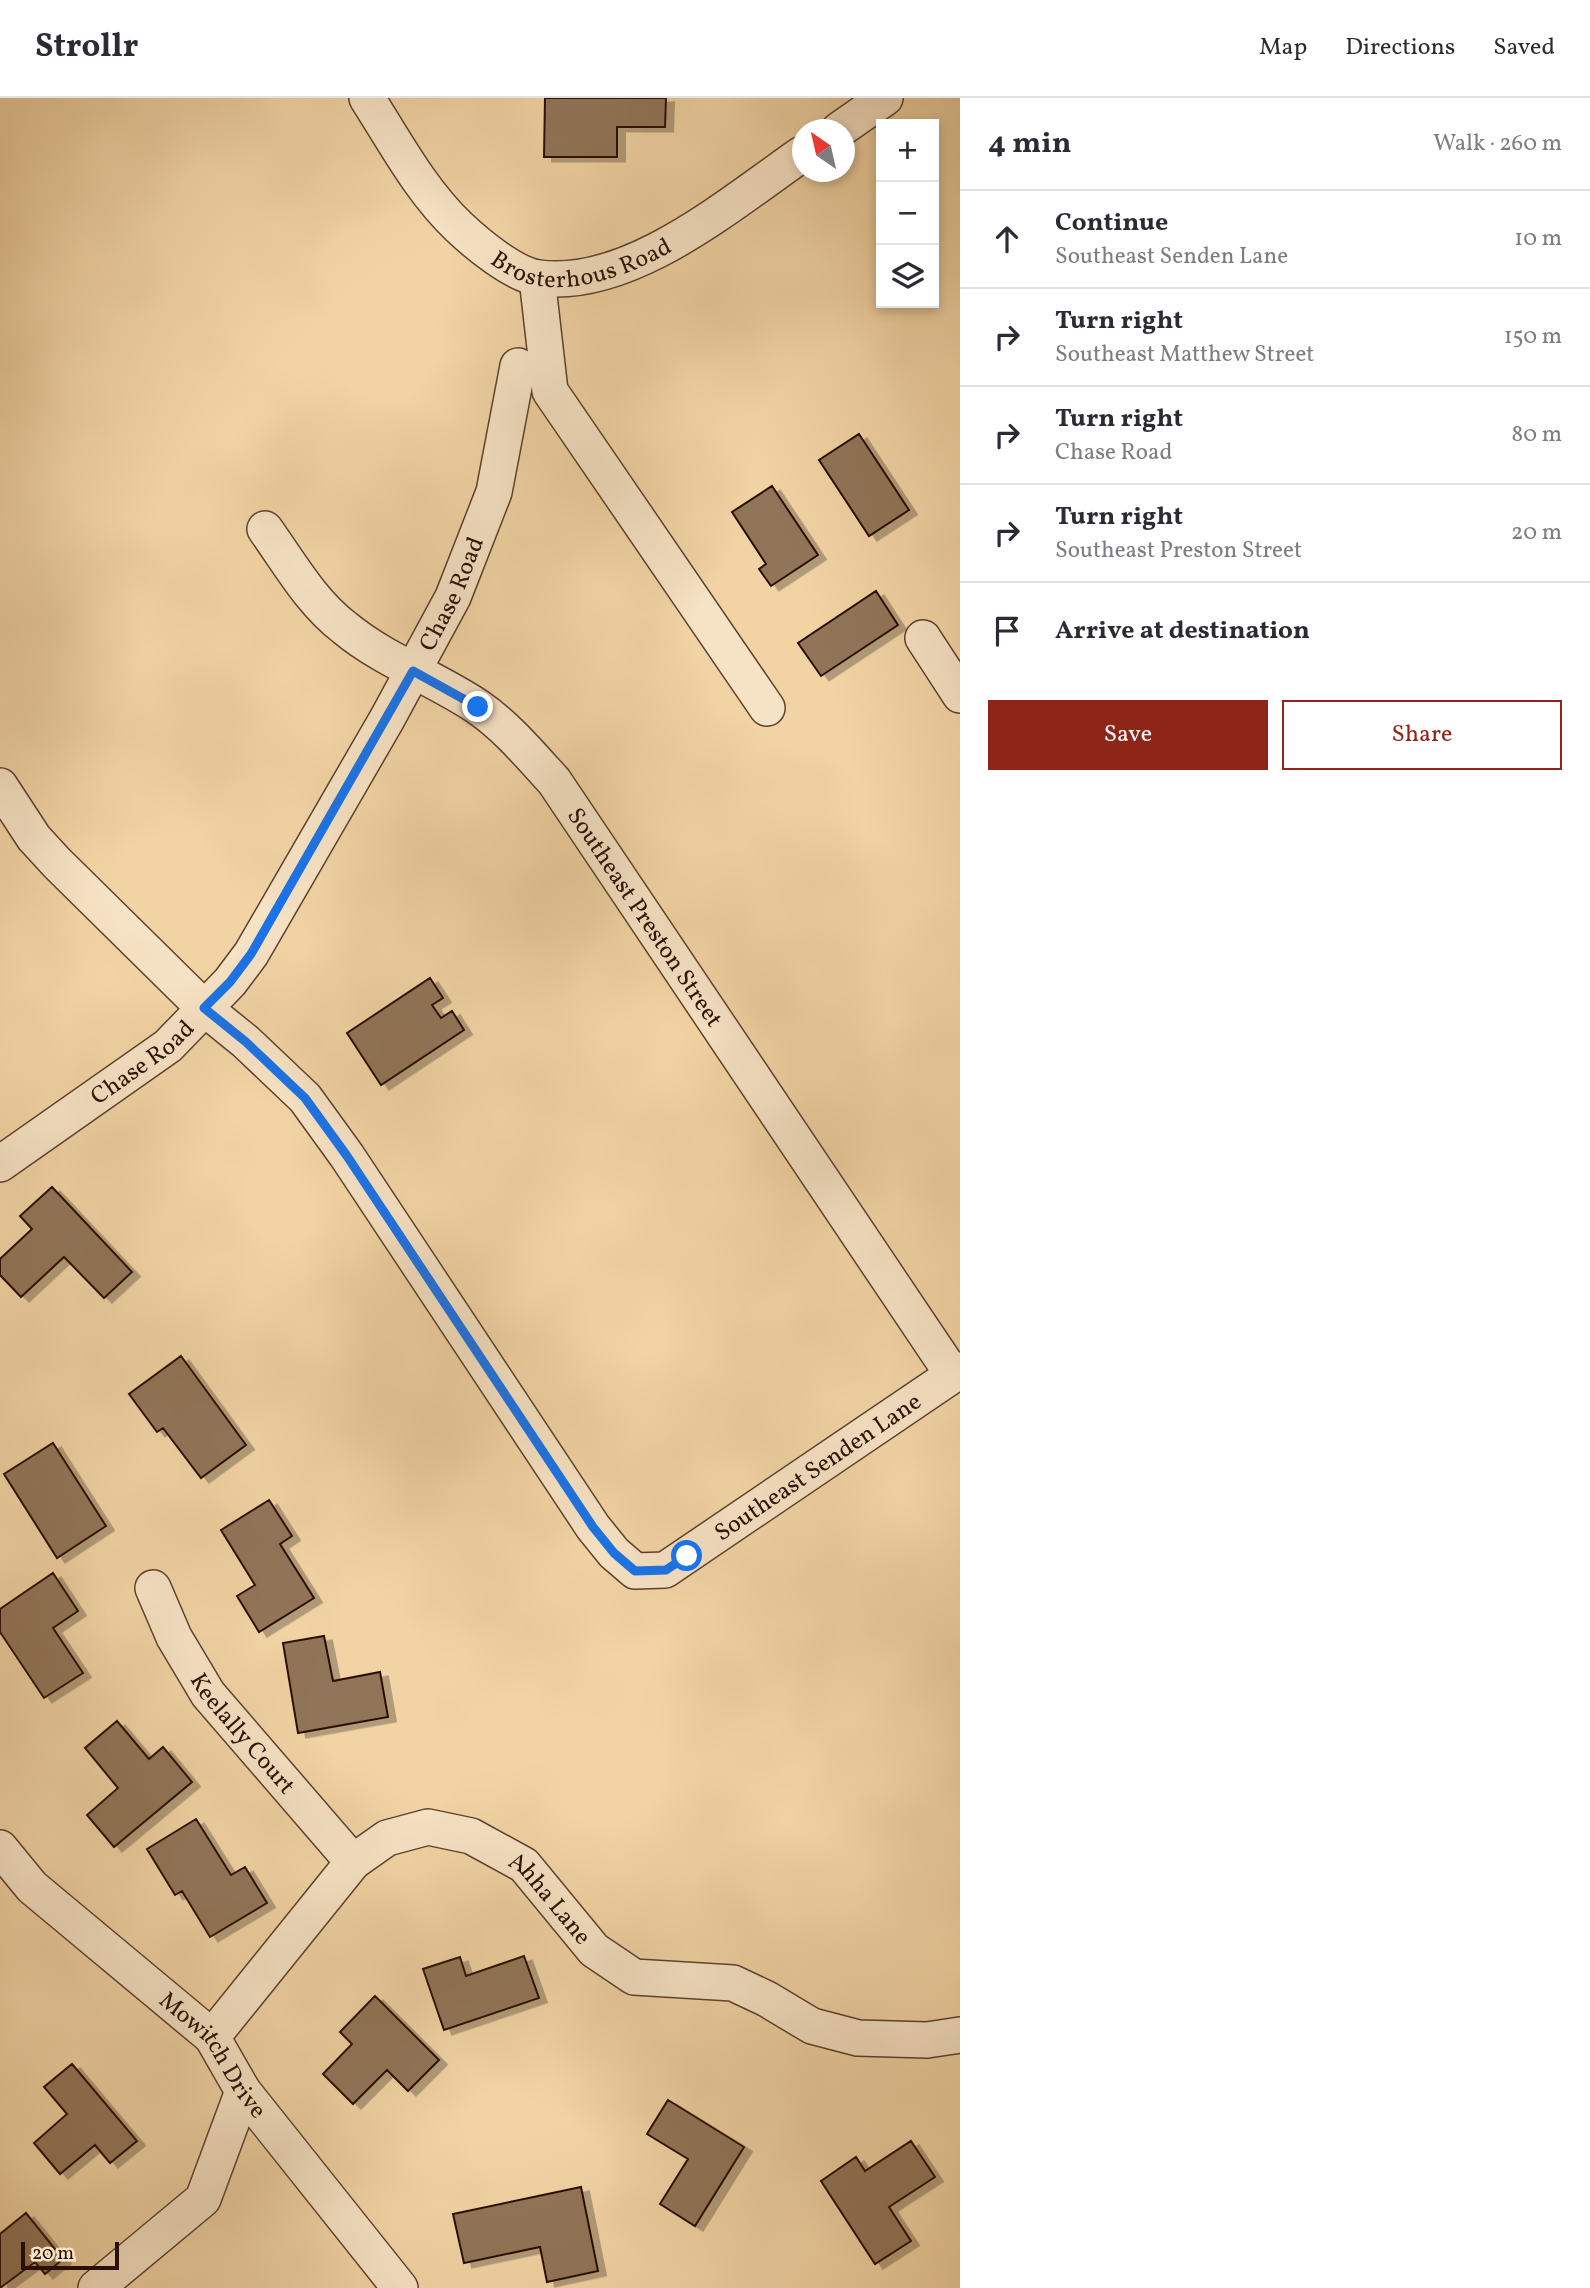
<!DOCTYPE html>
<html lang="en">
<head>
<meta charset="utf-8">
<style>
	:root { --surface:#fff; --page:#f2f2f3; --text:#2b2b33; --muted:#7c7c81; --line:#e1e1e2; --accent:#8f2418 }
	body { margin:0; font-family:Vollkorn,serif; background:var(--page); color:var(--text) }
	.controls { position:absolute; right:21px; top:21px; display:grid; overflow:hidden; border-radius:0px; box-shadow:0 4px 10px #0003 }
	.controls button { width:63px; height:63px; display:grid; place-items:center; padding:0; border:0; border-bottom:2px solid var(--line); background:var(--surface); color:var(--text); font:35px sans-serif }
	.compass { position:absolute; left:792px; top:21px; width:63px; height:63px; border-radius:50%; background:var(--surface); box-shadow:0 4px 10px #0003; rotate:326deg }
	.scale { position:absolute; left:21px; bottom:18px; width:98px; box-sizing:border-box; padding-left:7px; border:4px solid #2a1006; border-top:0; font-size:19px; line-height:24px; white-space:nowrap; color:#2a1006; -webkit-text-stroke:5px #f6e2c4; paint-order:stroke }
	.stop { position:absolute; width:21px; height:21px; margin:-16px; border:5px solid #1a73e8; border-radius:50%; background:#fff }
	.stop.end { background:#1a73e8; border-color:#fff; box-shadow:0 2px 7px #0008 }
	.list { margin:0; padding:0; list-style:none }
	h2 { display:flex; justify-content:space-between; align-items:center; height:91px; margin:0; padding:0 28px; font-size:30px }
	h2 small { font-size:23px; font-weight:400; color:var(--muted) }
	.list li { display:grid; grid-template-columns:46px 1fr auto; gap:21px; align-items:center; box-sizing:border-box; height:98px; padding:0 28px; border-top:2px solid var(--line) }
	.list b { display:block; font-size:26px; white-space:nowrap }
	.list p { margin:0; font-size:23px; white-space:nowrap; color:var(--muted) }
	.list em { font-size:23px; font-style:normal; color:var(--muted) }
	.actions { display:flex; gap:14px; padding:21px 28px }
	.actions a { flex:1; padding:16px 0; border:2px solid var(--accent); border-radius:0px; text-align:center; font-size:24px; color:var(--accent) }
	.actions .main { background:var(--accent); color:#fff }
	.icon { flex:none; width:38px; height:38px; fill:none; stroke:currentColor; stroke-width:2; stroke-linecap:round; stroke-linejoin:round }
	.map { position:relative; flex:none; width:960px; height:2190px; overflow:hidden }
	header { display:flex; align-items:center; gap:42px; box-sizing:border-box; height:98px; padding:0 35px; background:var(--surface); border-bottom:2px solid var(--line) }
	header strong { font-size:33px }
	nav { display:flex; gap:38px; margin-inline-start:auto; font-size:24px }
	main { display:flex }
	aside { flex:1; background:var(--surface) }
	.map>svg:first-child { display:block }
</style>
</head>
<body>
<header>
<strong>Strollr</strong>
<nav><a>Map</a><a>Directions</a><a>Saved</a></nav>
</header>
<main>
<div class="map">
<svg width="960" height="2190" viewBox="0 0 960 2190">
	<defs>
		<filter id="shadow"><feDropShadow dx="8" dy="4.5" stdDeviation="0" flood-color="#0004"/></filter>
	</defs>
	<rect width="100%" height="100%" fill="#f1d3a4"/>
	<filter id="stains"><feTurbulence type="fractalNoise" baseFrequency=".00286" numOctaves="4"/><feColorMatrix values="0 0 0 0 .2 0 0 0 0 .09 0 0 0 0 .02 0 0 0 .5 -.17"/></filter>
	<radialGradient id="worn" r=".72"><stop offset=".6" stop-color="#630" stop-opacity="0"/><stop offset="1" stop-color="#630" stop-opacity=".3"/></radialGradient>
	<path fill="#917558" stroke="#2a1006" stroke-width="2" filter="url(#shadow)" d="M 545,0 L 666,0 L 665,29 L 617,29 L 617,59 L 544,59 Z
		M 859,336 L 909,412 L 869,438 L 819,362 Z
		M 772,388 L 818,457 L 771,488 L 759,471 L 766,466 L 732,414 Z
		M 876,493 L 898,527 L 821,578 L 798,545 Z
		M 430,880 L 443,900 L 432,907 L 441,920 L 452,913 L 464,932 L 381,987 L 347,935 Z
		M 52,1089 L 132,1174 L 104,1200 L 64,1159 L 21,1199 L 0,1177 L 0,1161 L 32,1131 L 20,1118 Z
		M 181,1258 L 246,1347 L 201,1380 L 163,1330 L 157,1334 L 129,1296 Z
		M 53,1345 L 106,1428 L 57,1460 L 4,1376 Z
		M 269,1402 L 292,1438 L 280,1446 L 314,1500 L 259,1534 L 237,1498 L 255,1487 L 221,1432 Z
		M 53,1475 L 78,1513 L 53,1530 L 83,1575 L 44,1600 L 0,1534 L 0,1511 Z
		M 324,1538 L 333,1583 L 380,1574 L 388,1619 L 298,1635 L 283,1545 Z
		M 117,1623 L 149,1661 L 163,1649 L 192,1684 L 114,1749 L 87,1717 L 118,1690 L 85,1650 Z
		M 196,1721 L 231,1777 L 245,1769 L 267,1805 L 210,1839 L 182,1793 L 175,1797 L 147,1751 Z
		M 524,1858 L 539,1900 L 444,1932 L 423,1871 L 460,1859 L 466,1878 Z
		M 375,1898 L 439,1962 L 408,1993 L 387,1972 L 353,2006 L 323,1976 L 352,1946 L 340,1934 Z
		M 72,1966 L 137,2043 L 110,2065 L 95,2047 L 60,2076 L 34,2045 L 67,2016 L 44,1989 Z
		M 668,2002 L 744,2049 L 695,2128 L 660,2106 L 688,2061 L 647,2036 Z
		M 911,2043 L 935,2079 L 889,2109 L 911,2143 L 875,2166 L 821,2083 L 856,2059 L 865,2073 Z
		M 581,2089 L 598,2173 L 547,2184 L 540,2149 L 464,2165 L 453,2116 Z
		M 26,2115 L 63,2161 L 45,2176 L 35,2164 L 0,2190 L 0,2136 Z"/>
	<g fill="none" stroke-linecap="round" stroke-linejoin="round">
		<g stroke="#5c412e" stroke-width="38">
			<g id="minor">
				<path id="s1" d="M 367,0 C 395,44 421,93 459,129 C 477,146 514,177 539,180 C 630,192 731,105 802,56"/>
				<path d="M 839,32 L 885,0"/>
				<path d="M 537,180 L 550,293 L 767,610"/>
				<path id="s2" d="M 265,431 C 290,466 311,504 345,530 C 385,563 435,580 478,609 C 507,629 530,657 554,683 L 953,1277"/>
				<path d="M 923,540 L 960,597"/>
				<path id="s3" d="M 0,688 L 34,740 L 57,765 L 204,910 L 246,944 L 305,1000 L 347,1058 L 593,1429 L 614,1455 L 635,1473 L 665,1472 L 960,1272"/>
				<path id="s4" d="M 0,1066 L 168,948 L 230,884 L 251,856 L 387,621 L 453,499 L 494,394 L 518,268"/>
				<path id="s5" d="M 153,1490 L 174,1539 L 208,1596 L 353,1764"/>
				<path id="s6" d="M 0,1750 L 32,1789 L 212,1939 L 243,1993 L 400,2190"/>
				<path id="s7" d="M 212,1939 L 353,1764 L 387,1740 L 428,1729 L 471,1738 L 524,1767 L 594,1852 L 634,1879 L 733,1885 L 767,1901 L 812,1928 L 858,1940 L 927,1942 L 960,1937"/>
				<path d="M 96,2190 L 203,2101 L 243,1993"/>
			</g>
		</g>
		<use href="#minor" stroke="#f6e2c4" stroke-width="35"/>
	</g>
	<g fill="none" stroke-linecap="round" stroke-linejoin="round">
		<path stroke="#1a73e8" stroke-width="9" d="M 478,609 L 413,573 L 251,856 L 230,884 L 204,910 L 246,944 L 305,1000 L 347,1058 L 593,1429 L 614,1455 L 635,1473 L 666,1472 L 687,1458"/>
	</g>
	<g text-anchor="middle" stroke-width="7" stroke-linejoin="round" paint-order="stroke">
		<g font-size="24" fill="#2a1006" stroke="#f6e2c4">
			<text dy="8" stroke="none"><textPath href="#s1" startOffset="298">Brosterhous Road</textPath></text>
			<text dy="8" stroke="none"><textPath href="#s4" startOffset="742">Chase Road</textPath></text>
			<text dy="8" stroke="none"><textPath href="#s2" startOffset="553">Southeast Preston Street</textPath></text>
			<text dy="8" stroke="none"><textPath href="#s4" startOffset="175">Chase Road</textPath></text>
			<text dy="8" stroke="none"><textPath href="#s3" startOffset="1230">Southeast Senden Lane</textPath></text>
			<text dy="8" stroke="none"><textPath href="#s5" startOffset="172">Keelally Court</textPath></text>
			<text dy="8" stroke="none"><textPath href="#s7" startOffset="455">Ahha Lane</textPath></text>
			<text dy="8" stroke="none"><textPath href="#s6" startOffset="299">Mowitch Drive</textPath></text>
		</g>
	</g>
	<rect width="100%" height="100%" filter="url(#stains)"/>
	<rect width="100%" height="100%" fill="url(#worn)"/>
</svg>
<div class="controls">
<button>+</button>
<button>−</button>
<button><svg class="icon" aria-label="layers" viewBox="0 0 24 24"><path d="M12 4l9 5-9 5-9-5zM3 14l9 5 9-5"/></svg></button>
</div>
<svg class="compass" viewBox="-18 -18 36 36"><path d="M0-13l5 13h-10z" fill="#e53935"/><path d="M0 13l5-13h-10z" fill="#7c7c81"/></svg>
<div class="scale">20 m</div>
<div class="stop" style="left:687px;top:1458px"></div>
<div class="stop end" style="left:478px;top:609px"></div>
</div>
<aside>
<h2>4 min<small>Walk · 260 m</small></h2>
<ul class="list">
<li><svg class="icon" aria-label="ahead" viewBox="0 0 24 24"><path d="M12 20V5M6 11l6-6 6 6"/></svg><div><b>Continue</b><p>Southeast Senden Lane</p></div><em>10 m</em></li>
<li><svg class="icon" aria-label="right" viewBox="0 0 24 24"><path d="M7 20v-9h11M14 6l5 5-5 5"/></svg><div><b>Turn right</b><p>Southeast Matthew Street</p></div><em>150 m</em></li>
<li><svg class="icon" aria-label="right" viewBox="0 0 24 24"><path d="M7 20v-9h11M14 6l5 5-5 5"/></svg><div><b>Turn right</b><p>Chase Road</p></div><em>80 m</em></li>
<li><svg class="icon" aria-label="right" viewBox="0 0 24 24"><path d="M7 20v-9h11M14 6l5 5-5 5"/></svg><div><b>Turn right</b><p>Southeast Preston Street</p></div><em>20 m</em></li>
<li><svg class="icon" aria-label="arrive" viewBox="0 0 24 24"><path d="M6 21V4h12l-3 4 3 4H6"/></svg><div><b>Arrive at destination</b></div></li>
</ul>
<div class="actions"><a class="main">Save</a><a>Share</a></div>
</aside>
</main>
</body>
</html>
